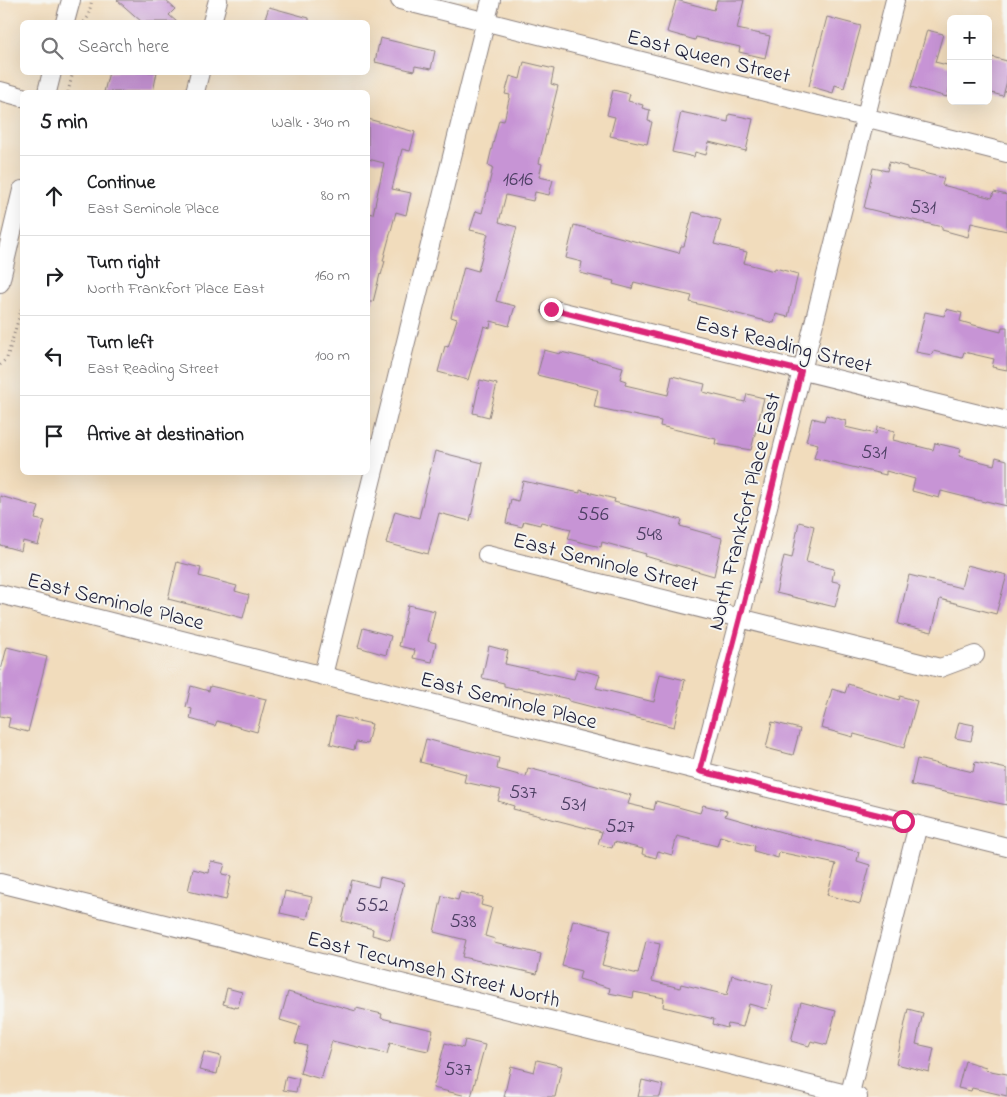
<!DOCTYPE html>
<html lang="en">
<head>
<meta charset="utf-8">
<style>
	:root { --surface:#fff; --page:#f2f2f2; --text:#202124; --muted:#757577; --line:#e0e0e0 }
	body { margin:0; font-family:"Indie Flower",sans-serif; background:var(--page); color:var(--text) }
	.controls { position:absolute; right:15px; top:15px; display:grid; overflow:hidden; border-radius:8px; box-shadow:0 5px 20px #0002 }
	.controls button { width:45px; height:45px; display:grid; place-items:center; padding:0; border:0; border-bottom:1px solid var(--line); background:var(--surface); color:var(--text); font:25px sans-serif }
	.stop { position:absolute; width:15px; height:15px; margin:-11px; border:4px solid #db2777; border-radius:50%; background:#fff }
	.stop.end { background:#db2777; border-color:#fff; box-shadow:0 1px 5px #0008 }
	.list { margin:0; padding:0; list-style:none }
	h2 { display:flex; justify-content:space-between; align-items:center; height:65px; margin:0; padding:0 20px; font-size:21px }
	h2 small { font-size:16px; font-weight:400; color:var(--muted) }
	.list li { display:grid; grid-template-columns:32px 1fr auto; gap:15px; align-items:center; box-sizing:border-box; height:80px; padding:0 20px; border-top:1px solid var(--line) }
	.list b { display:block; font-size:19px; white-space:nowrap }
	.list p { margin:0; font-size:16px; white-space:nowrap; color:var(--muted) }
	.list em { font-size:16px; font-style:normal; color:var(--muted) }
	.icon { flex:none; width:28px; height:28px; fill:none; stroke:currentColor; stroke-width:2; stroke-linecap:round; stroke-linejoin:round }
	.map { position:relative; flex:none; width:1007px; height:1097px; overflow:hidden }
	.search { position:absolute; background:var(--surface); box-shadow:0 5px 20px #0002; left:20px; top:20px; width:350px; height:55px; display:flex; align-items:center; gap:12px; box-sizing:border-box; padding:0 18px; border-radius:8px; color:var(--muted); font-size:19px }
	.panel { position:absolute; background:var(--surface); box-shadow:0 5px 20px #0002; left:20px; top:90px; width:350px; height:385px; border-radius:8px }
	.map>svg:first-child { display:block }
</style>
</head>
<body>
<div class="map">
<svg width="1007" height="1097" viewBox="0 0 1007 1097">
	<rect width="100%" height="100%" fill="#f6f6f2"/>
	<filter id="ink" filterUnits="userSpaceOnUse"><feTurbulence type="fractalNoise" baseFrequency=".02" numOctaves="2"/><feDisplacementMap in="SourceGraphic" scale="10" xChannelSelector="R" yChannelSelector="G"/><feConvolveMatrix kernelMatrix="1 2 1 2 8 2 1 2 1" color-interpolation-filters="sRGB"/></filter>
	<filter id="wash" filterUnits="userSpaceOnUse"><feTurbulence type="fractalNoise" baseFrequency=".0096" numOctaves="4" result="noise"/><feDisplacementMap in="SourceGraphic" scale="20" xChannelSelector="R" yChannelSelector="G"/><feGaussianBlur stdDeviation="1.12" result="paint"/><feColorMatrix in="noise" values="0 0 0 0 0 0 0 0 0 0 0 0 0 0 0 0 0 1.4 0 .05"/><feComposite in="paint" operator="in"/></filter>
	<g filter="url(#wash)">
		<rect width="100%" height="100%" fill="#f1dcbc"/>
		<g id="blocks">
			<path fill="#c794d5" d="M 117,0 L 165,0 L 175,9 L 169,15 L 177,22 L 142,22 Z
				M 676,0 L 714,10 L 717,0 L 744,0 L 737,29 L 770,36 L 765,58 L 739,52 L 740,47 L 696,37 L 695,40 L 667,32 Z
				M 269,7 L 309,18 L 309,22 L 264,22 Z
				M 827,17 L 861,26 L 844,88 L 835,85 L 833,93 L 809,86 Z
				M 927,30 L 943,34 L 935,62 L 951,66 L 951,82 L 947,97 L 911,87 Z
				M 380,38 L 435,51 L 431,69 L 415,66 L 414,71 L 375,62 Z
				M 988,56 L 1007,61 L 1007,81 L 1003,96 L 988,92 Z
				M 524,62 L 554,69 L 551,84 L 558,86 L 539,163 L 542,164 L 539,177 L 553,180 L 549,195 L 535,192 L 533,201 L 506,195 L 499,222 L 517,227 L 496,301 L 515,306 L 509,326 L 491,321 L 490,328 L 484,326 L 468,380 L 438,372 L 445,346 L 448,347 L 457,319 L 451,317 L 464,267 L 478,271 L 488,234 L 470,230 L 476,211 L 482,213 L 493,167 L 488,165 L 491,152 L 499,120 L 504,121 L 510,95 L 505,94 L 510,76 L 520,79 Z
				M 109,72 L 157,72 L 153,92 L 104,92 Z
				M 613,90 L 630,94 L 628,101 L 643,105 L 642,108 L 650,110 L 648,121 L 652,122 L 647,144 L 610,136 L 615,117 L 607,115 Z
				M 681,112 L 728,122 L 729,114 L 753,119 L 746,151 L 709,142 L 706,155 L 695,152 L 694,157 L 672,152 Z
				M 368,119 L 415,132 L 410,151 L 402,149 L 392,189 L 411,193 L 406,215 L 396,212 L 383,261 L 385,261 L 381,275 L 380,274 L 373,302 L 368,302 L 368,213 L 373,214 L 384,163 L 368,159 Z
				M 889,162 L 907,167 L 907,169 L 944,178 L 942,185 L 992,198 L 994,192 L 1007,195 L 1007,231 L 971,223 L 968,237 L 942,230 L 942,227 L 864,208 L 873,168 L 887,171 Z
				M 693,212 L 721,220 L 714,244 L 747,252 L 744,263 L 774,271 L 775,268 L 798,274 L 788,317 L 776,314 L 774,323 L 690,302 L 692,296 L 650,286 L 634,282 L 632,289 L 613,284 L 614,281 L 580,273 L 582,262 L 566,258 L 574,225 L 679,253 L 681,246 L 684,246 Z
				M 946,309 L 962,313 L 960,321 L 970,324 L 1001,332 L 1002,327 L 1007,327 L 1007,370 L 992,367 L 994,359 L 964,352 L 962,358 L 933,351 L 932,355 L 916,352 L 925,312 L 944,316 Z
				M 544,350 L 560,354 L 561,352 L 623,367 L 620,379 L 626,381 L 625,385 L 668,395 L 672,376 L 705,384 L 703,392 L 745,402 L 747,394 L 764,398 L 751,450 L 715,444 L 716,439 L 660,426 L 661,421 L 594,407 L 598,390 L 537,375 Z
				M 480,380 L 497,384 L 489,417 L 473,413 Z
				M 826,415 L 846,421 L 845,427 L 876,434 L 877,427 L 895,431 L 893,440 L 933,450 L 935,443 L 961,449 L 959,456 L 994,465 L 996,457 L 1007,460 L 1007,506 L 986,501 L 985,502 L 941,491 L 939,498 L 912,491 L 915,479 L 886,471 L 886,475 L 814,458 L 818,444 L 806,441 L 812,418 L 824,421 Z
				M 435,451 L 483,463 L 470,521 L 439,513 L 428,554 L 386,543 L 395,511 L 419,518 Z
				M 523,481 L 580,493 L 580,490 L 615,499 L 614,502 L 682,520 L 680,526 L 722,538 L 714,576 L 645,556 L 646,554 L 602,542 L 601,547 L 568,539 L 571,529 L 541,522 L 540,525 L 524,521 L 522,527 L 506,523 L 511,499 L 518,501 Z
				M 0,496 L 39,507 L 35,519 L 45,521 L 38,545 L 23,541 L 21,551 L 0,545 Z
				M 799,522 L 814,526 L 806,562 L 834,569 L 832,581 L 841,583 L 835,607 L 776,593 L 784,556 L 792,558 Z
				M 177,562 L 201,568 L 199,576 L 237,586 L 235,591 L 249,595 L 243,618 L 168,599 Z
				M 967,565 L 1007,575 L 996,614 L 940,599 L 932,632 L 898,624 L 909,575 L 961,588 Z
				M 408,605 L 435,611 L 428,641 L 436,643 L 432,662 L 413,658 L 415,650 L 399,646 Z
				M 363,628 L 391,636 L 386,655 L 358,647 Z
				M 489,646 L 508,651 L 505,664 L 574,679 L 577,669 L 600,675 L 596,688 L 654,702 L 660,674 L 685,680 L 674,727 L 600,709 L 569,701 L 569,699 L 517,688 L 517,689 L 504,686 L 504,683 L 482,678 Z
				M 7,647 L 47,657 L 28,732 L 8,727 L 10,718 L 0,716 L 0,674 Z
				M 848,684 L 899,700 L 900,696 L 917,701 L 904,748 L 854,734 L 853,737 L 821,728 L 832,689 L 845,693 Z
				M 191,686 L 209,691 L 210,686 L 266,699 L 257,732 L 217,721 L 215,726 L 190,719 L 192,709 L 186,707 Z
				M 336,716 L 372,724 L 367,744 L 356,742 L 354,750 L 330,744 Z
				M 772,722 L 800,729 L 793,755 L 766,748 Z
				M 959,722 L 974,725 L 971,741 L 955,738 Z
				M 426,739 L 499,758 L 497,769 L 526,777 L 528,768 L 631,795 L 628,804 L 654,810 L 656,801 L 700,813 L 703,805 L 727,811 L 725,816 L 785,833 L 859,852 L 857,861 L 870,865 L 860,904 L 827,895 L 836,864 L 779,852 L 778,858 L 754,851 L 755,846 L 720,836 L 717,846 L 677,836 L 672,855 L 658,851 L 656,858 L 642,854 L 643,849 L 614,842 L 612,848 L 598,844 L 602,832 L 513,809 L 514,806 L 498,801 L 501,790 L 464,782 L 466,774 L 420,762 Z
				M 917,759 L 973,772 L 975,762 L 1007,769 L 1007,805 L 911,785 Z
				M 211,861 L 225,864 L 222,874 L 231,876 L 226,900 L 188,891 L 193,869 L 209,873 Z
				M 380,877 L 404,883 L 390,940 L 372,935 L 373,929 L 342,921 L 352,880 L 378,887 Z
				M 285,891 L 312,897 L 307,919 L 280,913 Z
				M 460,892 L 483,897 L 481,905 L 492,908 L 485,936 L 495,939 L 494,943 L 541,954 L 537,974 L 462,957 L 466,940 L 434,932 L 442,896 L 458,900 Z
				M 573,920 L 611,930 L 602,965 L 638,974 L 646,941 L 660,944 L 652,981 L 680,988 L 681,984 L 727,995 L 732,975 L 773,985 L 767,1009 L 749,1004 L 743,1027 L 728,1024 L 727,1028 L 713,1024 L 714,1019 L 663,1007 L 664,998 L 634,992 L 633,998 L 609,993 L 610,988 L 579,979 L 581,971 L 562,966 Z
				M 227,988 L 242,992 L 238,1008 L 223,1004 Z
				M 288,992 L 356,1011 L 356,1008 L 382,1014 L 381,1018 L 433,1030 L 428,1051 L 390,1043 L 387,1054 L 332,1041 L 321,1079 L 300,1073 L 307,1046 L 295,1043 L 300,1026 L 280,1020 Z
				M 801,1002 L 836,1011 L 827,1045 L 811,1041 L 809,1046 L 791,1041 Z
				M 908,1009 L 923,1013 L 916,1044 L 934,1048 L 929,1072 L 896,1064 Z
				M 465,1040 L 485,1045 L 471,1097 L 433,1088 L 445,1043 L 463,1048 Z
				M 204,1052 L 221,1056 L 217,1074 L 199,1070 Z
				M 537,1060 L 562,1066 L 555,1097 L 504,1097 L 511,1066 L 534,1072 Z
				M 965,1061 L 986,1067 L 985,1070 L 1007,1074 L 1007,1096 L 972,1088 L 971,1091 L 958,1088 Z
				M 286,1076 L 299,1079 L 296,1092 L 283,1090 Z
				M 642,1080 L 663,1085 L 660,1097 L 638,1097 Z"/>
		</g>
	</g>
	<g filter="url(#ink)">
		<use href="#blocks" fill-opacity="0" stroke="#8a7f7c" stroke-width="1"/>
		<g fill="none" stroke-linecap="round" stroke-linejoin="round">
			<g stroke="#8a7f7c" stroke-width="20">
				<path id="street" d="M 400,0 L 1007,153
					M 65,22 L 71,0
					M 212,22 L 218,0
					M 0,91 L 22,97
					M 47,92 L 52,72
					M 195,92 L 200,72
					M 0,283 L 22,190
					M 551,309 L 1007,421
					M 487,555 L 940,668 L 975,655
					M 0,594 L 700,771 L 1007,847
					M 323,675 L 491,0
					M 700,771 L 740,618 L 895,0
					M 0,883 L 858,1097
					M 849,1097 L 918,825"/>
			</g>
			<path stroke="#8a7f7c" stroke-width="3" stroke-dasharray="1 4" stroke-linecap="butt" d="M 84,22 L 88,17 L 92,0
				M 68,92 L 73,72
				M 0,365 L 7,358 L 22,307"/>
			<use href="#street" stroke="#fff" stroke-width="18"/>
		</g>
	</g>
	<g fill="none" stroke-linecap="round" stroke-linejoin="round" filter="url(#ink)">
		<path stroke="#db2777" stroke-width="6" d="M 551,309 L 801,371 L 740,618 L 700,771 L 903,821"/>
	</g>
	<g text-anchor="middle" stroke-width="4" stroke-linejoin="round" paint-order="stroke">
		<g font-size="20" fill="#4b3e62">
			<text x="518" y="185">1616</text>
			<text x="923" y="213">531</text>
			<text x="874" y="458">531</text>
			<text x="593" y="520">556</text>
			<text x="649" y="540">548</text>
			<text x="523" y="798">537</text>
			<text x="573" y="810">531</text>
			<text x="620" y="832">527</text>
			<text x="372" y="911">552</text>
			<text x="463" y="927">538</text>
			<text x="458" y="1075">537</text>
		</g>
		<g font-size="22" fill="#22223b" stroke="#f6f6f2">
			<text transform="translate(709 55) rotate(14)" y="8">East Queen Street</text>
			<text transform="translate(784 343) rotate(14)" y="8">East Reading Street</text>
			<text transform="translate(743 511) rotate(-76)" y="8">North Frankfort Place East</text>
			<text transform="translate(606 561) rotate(14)" y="8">East Seminole Street</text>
			<text transform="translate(116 600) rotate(14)" y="8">East Seminole Place</text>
			<text transform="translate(509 699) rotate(14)" y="8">East Seminole Place</text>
			<text transform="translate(434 968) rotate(14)" y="8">East Tecumseh Street North</text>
		</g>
	</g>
</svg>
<div class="controls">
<button>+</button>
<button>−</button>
</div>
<div class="stop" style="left:903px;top:821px"></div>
<div class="stop end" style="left:551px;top:309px"></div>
<div class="search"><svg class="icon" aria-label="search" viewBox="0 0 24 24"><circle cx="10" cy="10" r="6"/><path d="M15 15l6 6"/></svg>Search here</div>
<section class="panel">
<h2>5 min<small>Walk · 340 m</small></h2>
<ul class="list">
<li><svg class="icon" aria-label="ahead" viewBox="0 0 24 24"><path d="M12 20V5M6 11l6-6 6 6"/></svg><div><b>Continue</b><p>East Seminole Place</p></div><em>80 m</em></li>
<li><svg class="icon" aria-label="right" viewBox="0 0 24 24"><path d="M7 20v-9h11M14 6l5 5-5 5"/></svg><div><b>Turn right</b><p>North Frankfort Place East</p></div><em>160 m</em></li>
<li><svg class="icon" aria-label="left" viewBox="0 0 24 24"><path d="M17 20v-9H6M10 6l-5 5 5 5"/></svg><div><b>Turn left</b><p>East Reading Street</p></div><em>100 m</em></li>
<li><svg class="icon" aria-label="arrive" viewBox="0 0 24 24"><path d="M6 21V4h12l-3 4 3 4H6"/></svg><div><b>Arrive at destination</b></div></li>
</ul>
</section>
</div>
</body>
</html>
